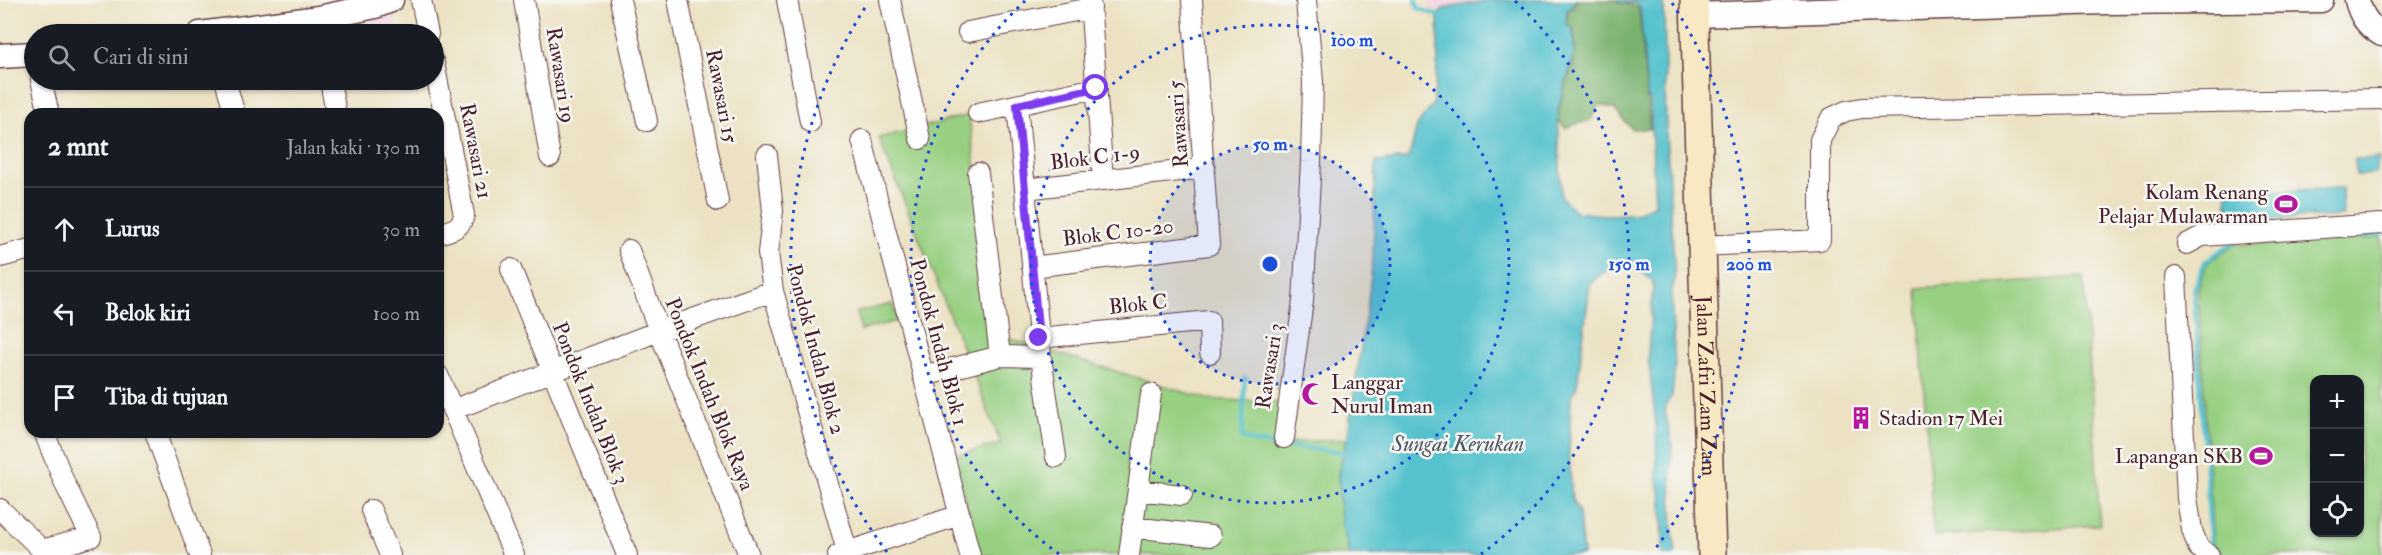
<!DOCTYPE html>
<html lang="id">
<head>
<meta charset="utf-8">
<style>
	:root { --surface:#171b24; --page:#242831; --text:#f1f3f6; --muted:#9ea1a6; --line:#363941 }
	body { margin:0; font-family:"IM FELL Double Pica",serif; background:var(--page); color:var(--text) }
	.controls { position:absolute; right:18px; bottom:18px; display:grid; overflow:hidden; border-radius:12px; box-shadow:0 2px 4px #0004 }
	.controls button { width:54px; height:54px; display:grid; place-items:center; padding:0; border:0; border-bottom:2px solid var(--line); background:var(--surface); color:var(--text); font:30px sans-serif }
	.stop { position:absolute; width:18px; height:18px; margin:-14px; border:4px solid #7c3aed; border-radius:50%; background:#fff }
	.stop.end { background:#7c3aed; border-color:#fff; box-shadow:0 2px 6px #0008 }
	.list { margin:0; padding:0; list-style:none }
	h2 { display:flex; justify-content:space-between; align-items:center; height:78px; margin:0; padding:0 24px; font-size:26px }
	h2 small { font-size:20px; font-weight:400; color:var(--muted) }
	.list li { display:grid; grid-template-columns:39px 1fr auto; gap:18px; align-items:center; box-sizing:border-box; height:84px; padding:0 24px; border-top:2px solid var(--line) }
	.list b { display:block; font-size:22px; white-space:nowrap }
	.list em { font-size:20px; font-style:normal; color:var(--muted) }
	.icon { flex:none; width:33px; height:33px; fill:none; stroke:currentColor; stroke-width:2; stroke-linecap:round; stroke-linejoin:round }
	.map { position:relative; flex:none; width:2382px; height:555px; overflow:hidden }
	.search { position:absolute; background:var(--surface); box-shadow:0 2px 4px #0004; left:24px; top:24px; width:420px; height:66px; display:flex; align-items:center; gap:15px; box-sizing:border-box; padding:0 21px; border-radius:33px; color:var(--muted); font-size:22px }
	.panel { position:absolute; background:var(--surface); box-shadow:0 2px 4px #0004; left:24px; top:108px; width:420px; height:330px; border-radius:18px }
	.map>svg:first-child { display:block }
</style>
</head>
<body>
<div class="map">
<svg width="2382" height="555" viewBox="0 0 2382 555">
	<rect width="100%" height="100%" fill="#f6f6f2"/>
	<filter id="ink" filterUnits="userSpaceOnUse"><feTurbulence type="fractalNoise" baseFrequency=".0167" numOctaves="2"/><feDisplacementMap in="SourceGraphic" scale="12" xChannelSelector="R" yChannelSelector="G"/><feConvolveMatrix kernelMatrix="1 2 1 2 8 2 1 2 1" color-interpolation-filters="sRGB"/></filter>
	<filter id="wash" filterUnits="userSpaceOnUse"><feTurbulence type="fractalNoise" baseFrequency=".008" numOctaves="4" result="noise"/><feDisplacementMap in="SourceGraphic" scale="24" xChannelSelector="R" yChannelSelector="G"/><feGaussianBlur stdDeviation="1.35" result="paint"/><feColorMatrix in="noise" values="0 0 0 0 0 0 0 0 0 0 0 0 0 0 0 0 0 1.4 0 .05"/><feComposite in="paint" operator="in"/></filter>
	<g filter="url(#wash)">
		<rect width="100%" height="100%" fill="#ece2c3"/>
		<path fill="#f2cfe1" d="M 1429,0 L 1488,0 L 1431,10 Z
			M 395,12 L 399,34 L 374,34 L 371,18 Z"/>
		<path fill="#98d082" stroke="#717856" stroke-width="1.5" fill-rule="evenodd" d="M 969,115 L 997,335 L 1207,399 L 1285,403 L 1281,443 L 1347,439 L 1338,474 L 1341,521 L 1350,555 L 980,555 L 954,462 L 957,455 L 1001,444 L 879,138 Z
			M 2382,238 L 2382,555 L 2224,555 L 2213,544 L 2198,289 L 2207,263 L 2234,245 ZM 2314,380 L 2360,380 L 2360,532 L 2314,532 Z
			M 2084,277 L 2100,525 L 1934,536 L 1917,288 Z
			M 893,304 L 897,321 L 861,330 L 856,312 Z"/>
		<path fill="#7ab270" stroke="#62684e" stroke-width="1.5" d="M 1578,0 L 1616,0 C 1622,7 1632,3 1639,8 L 1650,129 L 1632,129 L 1614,109 L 1599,104 L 1591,120 L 1565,128 L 1558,120 C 1559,101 1566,85 1572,68 C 1576,55 1575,42 1574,29 L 1567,23 L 1568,11 Z"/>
		<path fill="#56c2ce" stroke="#50707c" stroke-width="1.5" d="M 1490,0 L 1577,0 L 1567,10 L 1566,24 L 1573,29 L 1575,52 L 1558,110 L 1561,196 L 1576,212 L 1604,215 L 1635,214 L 1655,204 L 1650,102 L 1647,95 L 1640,7 L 1634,3 L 1620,3 L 1617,0 L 1664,0 L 1666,131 L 1675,278 L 1671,294 L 1675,366 L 1672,396 L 1667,402 L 1665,411 L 1672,444 L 1671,472 L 1673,536 L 1676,551 L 1674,555 L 1663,555 L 1662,499 L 1657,477 L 1656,426 L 1648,355 L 1653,284 L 1652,280 C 1630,263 1607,263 1590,285 L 1577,385 L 1571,399 L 1569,455 L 1572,500 L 1579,512 L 1583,555 L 1350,555 L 1341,521 L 1338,474 L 1347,439 L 1369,294 L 1373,256 L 1376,162 L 1409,158 L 1417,126 L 1433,104 L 1438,58 L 1438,16 L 1443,9 Z
			M 2379,158 L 2376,174 L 2356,175 L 2355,159 Z
			M 2342,188 L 2343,216 L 2229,221 L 2227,193 Z"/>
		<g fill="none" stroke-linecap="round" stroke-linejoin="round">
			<path stroke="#56c2ce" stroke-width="4.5" d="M 1416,0 L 1418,8 L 1442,17
				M 2289,240 L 2382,235
				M 1245,378 L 1242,438 L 1258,443 L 1349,453
				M 2220,555 L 2211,547 L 2194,290 L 2205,262 L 2232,243 L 2236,243"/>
		</g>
	</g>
	<g filter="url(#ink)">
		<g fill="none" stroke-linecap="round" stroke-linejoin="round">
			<g stroke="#623c42" stroke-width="22">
				<path id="minor" d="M 421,0 L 428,34
					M 524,0 L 550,157
					M 620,0 L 647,121
					M 678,0 L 718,201
					M 787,0 L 810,122
					M 890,0 L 920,139
					M 1090,0 L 1103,180
					M 968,32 L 1091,8
					M 434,63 L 464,215 C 461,229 451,230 438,234
					M 41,80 L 49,114
					M 225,80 L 235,114
					M 330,80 L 336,114
					M 1017,105 L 1041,357 L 1056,457
					M 978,113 L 1096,88
					M 862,140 L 970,555
					M 767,155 L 773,211 L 768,253 L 773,291 L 847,551
					M 1025,189 L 1205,168
					M 2187,244 L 2202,236 L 2382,224
					M 1702,246 L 1820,240 L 1820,140 L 1831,118 L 1846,111 L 1862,108 L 2382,99
					M 629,250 L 659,331 L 749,555
					M 0,257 L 30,249
					M 1032,267 L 1209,245 L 1192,0
					M 511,269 L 627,555
					M 2176,277 L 2187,498 L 2192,530 L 2198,547 L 2209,555
					M 1039,338 L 1209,321 L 1210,353
					M 1000,356 L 1041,357
					M 438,375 L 514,555
					M 923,376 L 1000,356 L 978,173
					M 452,410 L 659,331 L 773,291
					M 155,432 L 200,555
					M 1284,438 L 1303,301 L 1311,162 L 1313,82 L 1306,0
					M 1138,490 L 1182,495
					M 0,509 L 42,550 L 91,537 L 65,484 L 44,432
					M 371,510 L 390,555
					M 1132,527 L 1211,536
					M 838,555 L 960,515
					M 1129,555 L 1151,394"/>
			</g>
			<g stroke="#623c42" stroke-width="27">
				<path id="tertiary" d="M 2357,0 C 2361,16 2368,26 2382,34
					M 1694,15 L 2106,2 L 2321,0
					M 200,34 L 319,18 L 375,6 L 391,0
					M 0,56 L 34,54"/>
			</g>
			<g stroke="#623c42" stroke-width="30">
				<g id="secondary">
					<path id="s1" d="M 1694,0 L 1712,555"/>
				</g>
			</g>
			<use href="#minor" stroke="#fff" stroke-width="20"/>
			<use href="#tertiary" stroke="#fff" stroke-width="24"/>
			<use href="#secondary" stroke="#f8e8c3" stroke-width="27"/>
		</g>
	</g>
	<g fill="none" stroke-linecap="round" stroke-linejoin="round" filter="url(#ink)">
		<path stroke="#7c3aed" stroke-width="8" d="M 1039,338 L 1017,105 L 1096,88"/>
	</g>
	<circle cx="1270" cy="264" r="120" fill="#1d4ed8" fill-opacity=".12"/>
	<g fill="none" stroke="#1d4ed8" stroke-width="3" stroke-dasharray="3 6">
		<circle cx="1270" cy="264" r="120"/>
		<circle cx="1270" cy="264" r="239"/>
		<path d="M1059 554A359 359 0 0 1 1025 1M1515 1A359 359 0 0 1 1481 554"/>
		<path d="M887 552A479 479 0 0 1 868 3M1672 3A479 479 0 0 1 1653 552"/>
	</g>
	<defs>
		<g id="stadium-bare" transform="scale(1.8)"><path d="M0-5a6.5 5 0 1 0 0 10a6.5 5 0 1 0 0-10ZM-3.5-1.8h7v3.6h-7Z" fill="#b5179e" stroke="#f6f6f2" stroke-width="2.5" paint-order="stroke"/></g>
		<g id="mosque-bare" transform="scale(1.8)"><path d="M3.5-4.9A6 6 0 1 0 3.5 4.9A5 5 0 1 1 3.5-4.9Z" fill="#b5179e" stroke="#f6f6f2" stroke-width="2.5" paint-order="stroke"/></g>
		<g id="building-bare" transform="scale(1.8)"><path d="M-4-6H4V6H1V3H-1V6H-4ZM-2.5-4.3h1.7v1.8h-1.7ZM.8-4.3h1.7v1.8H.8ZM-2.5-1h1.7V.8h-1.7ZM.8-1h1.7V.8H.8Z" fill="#b5179e" stroke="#f6f6f2" stroke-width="2.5" paint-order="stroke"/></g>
	</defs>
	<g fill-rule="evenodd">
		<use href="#stadium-bare" x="2286" y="204"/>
		<use href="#mosque-bare" x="1313" y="394"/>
		<use href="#building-bare" x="1861" y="418"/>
		<use href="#stadium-bare" x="2261" y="456"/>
	</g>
	<g text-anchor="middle" stroke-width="5" stroke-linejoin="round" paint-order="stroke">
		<g font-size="21" fill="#4a1f2b" stroke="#f6f6f2">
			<text transform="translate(561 75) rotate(81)" y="7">Rawasari 19</text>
			<text transform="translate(722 96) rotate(79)" y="7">Rawasari 15</text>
			<text transform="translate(1178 124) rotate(-94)" y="7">Rawasari 5</text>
			<text transform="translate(476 151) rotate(79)" y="7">Rawasari 21</text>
			<text transform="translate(1095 157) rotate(-7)" y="7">Blok C 1-9</text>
			<text transform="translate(1118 232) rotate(-7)" y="7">Blok C 10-20</text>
			<text transform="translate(1138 304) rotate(-6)" y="7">Blok C</text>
			<text transform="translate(939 342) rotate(75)" y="7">Pondok Indah Blok 1</text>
			<text transform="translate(816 349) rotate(75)" y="7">Pondok Indah Blok 2</text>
			<text transform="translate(1269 366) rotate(-81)" y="7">Rawasari 3</text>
			<text dy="7" stroke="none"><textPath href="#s1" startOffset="386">Jalan Zafri Zam Zam</textPath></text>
			<text transform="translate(710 394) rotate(68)" y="7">Pondok Indah Blok Raya</text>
			<text transform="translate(591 403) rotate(68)" y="7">Pondok Indah Blok 3</text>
		</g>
		<g font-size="21" fill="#4a1f2b" stroke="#f6f6f2" text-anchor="end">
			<text x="2268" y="199">Kolam Renang<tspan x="2268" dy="24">Pelajar Mulawarman</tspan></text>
			<text x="1331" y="389" text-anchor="start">Langgar<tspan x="1331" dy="24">Nurul Iman</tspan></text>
			<text x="1879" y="425" text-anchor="start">Stadion 17 Mei</text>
			<text x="2243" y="463">Lapangan SKB</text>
		</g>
		<g font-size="22" font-style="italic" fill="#4e5864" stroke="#f6f6f2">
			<text x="1458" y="451">Sungai Kerukan</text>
		</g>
	</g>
	<circle cx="1270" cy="264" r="9" fill="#1d4ed8" stroke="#f6f6f2" stroke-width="3"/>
	<g font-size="18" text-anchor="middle" font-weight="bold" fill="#1d4ed8" stroke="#f6f6f2" stroke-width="5" stroke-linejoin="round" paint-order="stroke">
		<text x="1352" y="46">100 m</text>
		<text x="1270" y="150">50 m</text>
		<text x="1629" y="270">150 m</text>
		<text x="1749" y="270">200 m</text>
	</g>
</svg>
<div class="controls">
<button>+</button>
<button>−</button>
<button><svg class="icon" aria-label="locate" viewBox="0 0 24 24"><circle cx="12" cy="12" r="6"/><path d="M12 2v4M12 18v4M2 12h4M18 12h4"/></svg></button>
</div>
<div class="stop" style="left:1096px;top:88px"></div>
<div class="stop end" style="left:1039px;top:338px"></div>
<div class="search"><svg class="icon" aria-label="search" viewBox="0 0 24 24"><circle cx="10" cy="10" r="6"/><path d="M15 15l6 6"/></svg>Cari di sini</div>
<section class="panel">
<h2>2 mnt<small>Jalan kaki · 130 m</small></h2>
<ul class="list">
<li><svg class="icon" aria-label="ahead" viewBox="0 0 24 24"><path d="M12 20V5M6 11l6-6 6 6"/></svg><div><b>Lurus</b></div><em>30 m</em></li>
<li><svg class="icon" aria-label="left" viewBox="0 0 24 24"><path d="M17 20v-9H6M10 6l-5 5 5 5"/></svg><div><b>Belok kiri</b></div><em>100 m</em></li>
<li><svg class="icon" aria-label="arrive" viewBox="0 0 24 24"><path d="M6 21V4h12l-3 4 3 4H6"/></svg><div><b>Tiba di tujuan</b></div></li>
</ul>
</section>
</div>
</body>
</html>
